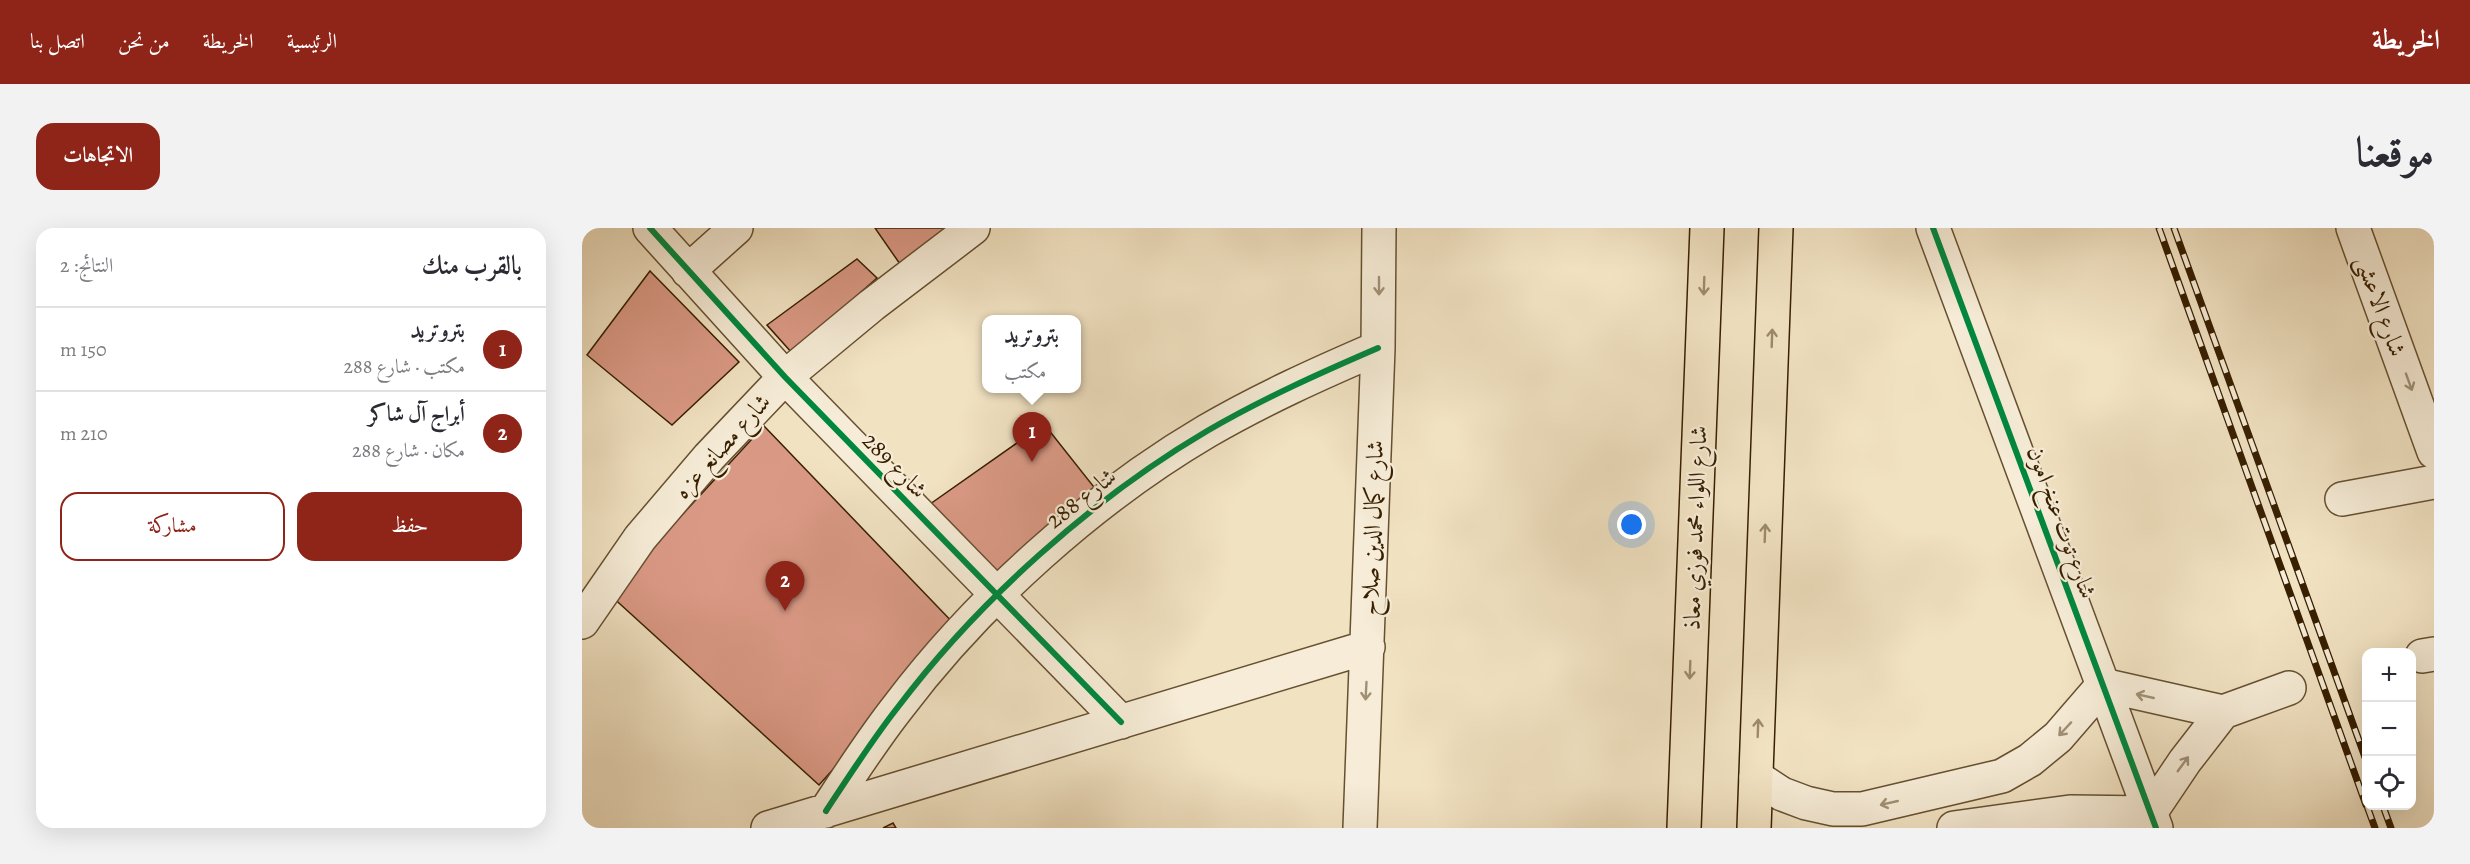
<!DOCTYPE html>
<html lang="ar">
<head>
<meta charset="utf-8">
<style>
	:root { --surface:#fff; --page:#f2f2f3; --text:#2b2b33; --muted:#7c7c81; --line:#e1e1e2; --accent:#8f2418 }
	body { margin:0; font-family:Alegreya,Amiri,serif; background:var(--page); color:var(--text); direction:rtl }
	.controls { position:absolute; right:18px; bottom:18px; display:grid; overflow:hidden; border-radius:12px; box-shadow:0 6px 24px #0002 }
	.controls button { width:54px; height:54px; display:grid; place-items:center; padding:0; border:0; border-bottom:2px solid var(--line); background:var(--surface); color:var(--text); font:30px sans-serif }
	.you { position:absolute; left:1050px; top:297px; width:21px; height:21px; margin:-15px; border:4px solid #fff; border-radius:50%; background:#1a73e8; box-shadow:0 0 0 9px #1a73e833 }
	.badge { display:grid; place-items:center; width:39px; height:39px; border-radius:50%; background:var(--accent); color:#fff; font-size:20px; font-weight:700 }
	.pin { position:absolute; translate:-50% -50px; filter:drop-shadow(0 2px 3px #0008) }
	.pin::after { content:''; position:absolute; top:32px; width:21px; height:18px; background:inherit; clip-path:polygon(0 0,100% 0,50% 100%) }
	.popup { position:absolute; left:400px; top:87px; width:99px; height:78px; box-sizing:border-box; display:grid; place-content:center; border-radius:12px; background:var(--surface); filter:drop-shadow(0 2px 4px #0005); font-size:20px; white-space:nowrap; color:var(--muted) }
	.popup b { font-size:22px; color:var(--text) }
	.popup::after { content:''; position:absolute; left:50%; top:100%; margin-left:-12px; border:12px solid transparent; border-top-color:var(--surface) }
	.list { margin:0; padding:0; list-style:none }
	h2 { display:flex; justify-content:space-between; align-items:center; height:78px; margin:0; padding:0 24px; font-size:26px }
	h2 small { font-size:20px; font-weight:400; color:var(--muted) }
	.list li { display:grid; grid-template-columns:39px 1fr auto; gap:18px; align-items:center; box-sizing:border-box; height:84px; padding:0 24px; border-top:2px solid var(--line) }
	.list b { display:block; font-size:22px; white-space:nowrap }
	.list p { margin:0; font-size:20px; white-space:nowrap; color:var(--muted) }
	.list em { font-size:20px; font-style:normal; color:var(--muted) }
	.actions { display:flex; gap:12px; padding:18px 24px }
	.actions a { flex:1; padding:14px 0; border:2px solid var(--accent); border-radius:18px; text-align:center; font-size:21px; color:var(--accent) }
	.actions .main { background:var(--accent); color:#fff }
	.icon { flex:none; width:33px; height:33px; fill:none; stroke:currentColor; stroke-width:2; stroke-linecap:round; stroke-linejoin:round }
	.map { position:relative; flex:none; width:1852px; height:600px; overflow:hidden; direction:ltr; border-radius:18px }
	header { display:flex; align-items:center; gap:36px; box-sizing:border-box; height:84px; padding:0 30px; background:var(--accent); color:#fff }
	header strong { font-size:28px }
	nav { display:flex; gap:33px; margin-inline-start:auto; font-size:21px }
	.intro { display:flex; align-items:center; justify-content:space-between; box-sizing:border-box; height:144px; padding:0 36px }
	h1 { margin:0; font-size:42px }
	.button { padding:15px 27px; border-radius:18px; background:var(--accent); color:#fff; font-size:21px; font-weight:700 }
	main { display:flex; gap:36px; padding:0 36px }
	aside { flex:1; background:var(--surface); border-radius:18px; box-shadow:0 6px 24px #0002 }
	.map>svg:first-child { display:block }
</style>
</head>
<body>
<header>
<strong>الخريطة</strong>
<nav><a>الرئيسية</a><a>الخريطة</a><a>من نحن</a><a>اتصل بنا</a></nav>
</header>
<div class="intro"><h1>موقعنا</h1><a class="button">الاتجاهات</a></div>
<main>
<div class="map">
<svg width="1852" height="600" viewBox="0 0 1852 600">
	<rect width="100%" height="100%" fill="#f1e2c2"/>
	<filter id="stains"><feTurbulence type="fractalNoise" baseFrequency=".00333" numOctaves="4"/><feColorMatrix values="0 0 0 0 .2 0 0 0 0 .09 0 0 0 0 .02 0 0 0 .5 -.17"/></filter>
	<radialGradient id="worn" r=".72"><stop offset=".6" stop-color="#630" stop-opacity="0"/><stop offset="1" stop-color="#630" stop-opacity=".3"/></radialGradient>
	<path fill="#da9985" stroke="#371f00" stroke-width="1.5" d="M 293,0 L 363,0 L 368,6 L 327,49 Z
		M 275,31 L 295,50 L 210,125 L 185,97 Z
		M 68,43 L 157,134 L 90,197 L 5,127 Z
		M 462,196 L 523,273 L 406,349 L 341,281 Z
		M 182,198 L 377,401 L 237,557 L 27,366 Z
		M 311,595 L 314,600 L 301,600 Z"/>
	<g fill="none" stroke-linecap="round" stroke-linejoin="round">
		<g stroke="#665030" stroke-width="36">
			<path id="minor" d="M 68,0 L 203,149 L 539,494
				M 1351,0 L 1574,600
				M 1771,0 L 1852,224
				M 106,43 L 154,0
				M 1760,271 L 1852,254
				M 0,394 L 58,310 L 127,229 L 203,149 L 290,77 L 391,0
				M 1840,428 L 1852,426
				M 1174,549 L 1200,566 L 1224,575 L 1251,581 L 1280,581 L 1420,548 L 1448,532 L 1476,509 L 1521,457 L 1641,484 L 1707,460
				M 244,583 C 267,548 290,512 316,479 C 396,373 511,270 625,203 C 680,171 738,145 796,120
				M 186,600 L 786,419
				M 778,600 L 796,120 L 797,0
				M 1372,600 L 1488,584 L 1568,585 L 1603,533 L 1641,484"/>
		</g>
		<g stroke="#371f00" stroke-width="36">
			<path id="major" d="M 1102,600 L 1125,0
				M 1172,600 L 1194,0"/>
		</g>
		<use href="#minor" stroke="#f6ecd7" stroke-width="33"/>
		<use href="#major" stroke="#f1e2c2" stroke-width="33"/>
		<g stroke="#371f00" stroke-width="7">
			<path id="rail" d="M 1577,0 L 1784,577
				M 1592,0 L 1784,532
				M 1785,578 L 1793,600
				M 1801,578 L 1809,600"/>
		</g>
		<use href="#rail" stroke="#f6ecd7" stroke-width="4.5" stroke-dasharray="14" stroke-linecap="butt"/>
		<g stroke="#f6ecd7" stroke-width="10">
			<path id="cycleway" d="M 68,0 L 203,149 L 539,494
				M 1351,0 L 1574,600
				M 244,583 C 267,548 290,512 316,479 C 396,373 511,270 625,203 C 680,171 738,145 796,120"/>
		</g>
		<use href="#cycleway" stroke="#00873e" stroke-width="6"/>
	</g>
	<defs><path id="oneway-shaft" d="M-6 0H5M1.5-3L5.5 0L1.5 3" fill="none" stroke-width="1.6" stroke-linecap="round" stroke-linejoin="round" transform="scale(1.5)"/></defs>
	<g stroke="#a09076">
		<use href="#oneway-shaft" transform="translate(797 58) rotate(90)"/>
		<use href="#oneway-shaft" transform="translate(1827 154) rotate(70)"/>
		<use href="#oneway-shaft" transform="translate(784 463) rotate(93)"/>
		<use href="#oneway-shaft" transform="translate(1563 468) rotate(-167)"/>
		<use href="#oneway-shaft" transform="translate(1483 501) rotate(133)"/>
		<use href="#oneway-shaft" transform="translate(1601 536) rotate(-54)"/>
		<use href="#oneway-shaft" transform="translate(1307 575) rotate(167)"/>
	</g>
	<g stroke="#9d8a6b">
		<use href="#oneway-shaft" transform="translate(1122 58) rotate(92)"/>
		<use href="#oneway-shaft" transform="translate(1190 110) rotate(-88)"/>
		<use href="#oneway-shaft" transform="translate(1183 305) rotate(-88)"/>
		<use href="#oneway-shaft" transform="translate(1108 442) rotate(92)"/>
		<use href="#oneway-shaft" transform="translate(1176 500) rotate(-88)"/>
	</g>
	<g text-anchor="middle" stroke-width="4.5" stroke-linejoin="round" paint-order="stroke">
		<g font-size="24" fill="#371f00" stroke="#f6ecd7">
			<text transform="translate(1799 78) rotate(70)" y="8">شارع الاعشى</text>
			<text transform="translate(140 218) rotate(-48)" y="8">شارع مصانع عزه</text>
			<text transform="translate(313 237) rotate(46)" y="8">شارع 289</text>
			<text transform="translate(499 270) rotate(-38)" y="8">شارع 288</text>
			<text transform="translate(1480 294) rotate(70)" y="8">شارع توت عنخ امون</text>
			<text transform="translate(790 300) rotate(-88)" y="8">شارع كمال الدين صلاح</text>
			<text transform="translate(1113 300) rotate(-88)" y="8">شارع اللواء محمد فوزي معاذ</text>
		</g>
	</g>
	<rect width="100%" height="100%" filter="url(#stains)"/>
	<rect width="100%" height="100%" fill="url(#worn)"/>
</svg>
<div class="controls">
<button>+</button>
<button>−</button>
<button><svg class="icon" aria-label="locate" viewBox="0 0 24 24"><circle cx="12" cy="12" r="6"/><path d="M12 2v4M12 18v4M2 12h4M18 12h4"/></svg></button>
</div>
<div class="you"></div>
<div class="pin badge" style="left:450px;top:234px">1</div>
<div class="popup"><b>بتروتريد</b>مكتب</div>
<div class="pin badge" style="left:203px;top:383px">2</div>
</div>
<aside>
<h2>بالقرب منك<small>النتائج: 2</small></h2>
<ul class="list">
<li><span class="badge">1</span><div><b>بتروتريد</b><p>مكتب · شارع 288</p></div><em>150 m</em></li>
<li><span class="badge">2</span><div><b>أبراج آل شاكر</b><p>مكان · شارع 288</p></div><em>210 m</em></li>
</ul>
<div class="actions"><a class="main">حفظ</a><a>مشاركة</a></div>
</aside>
</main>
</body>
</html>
